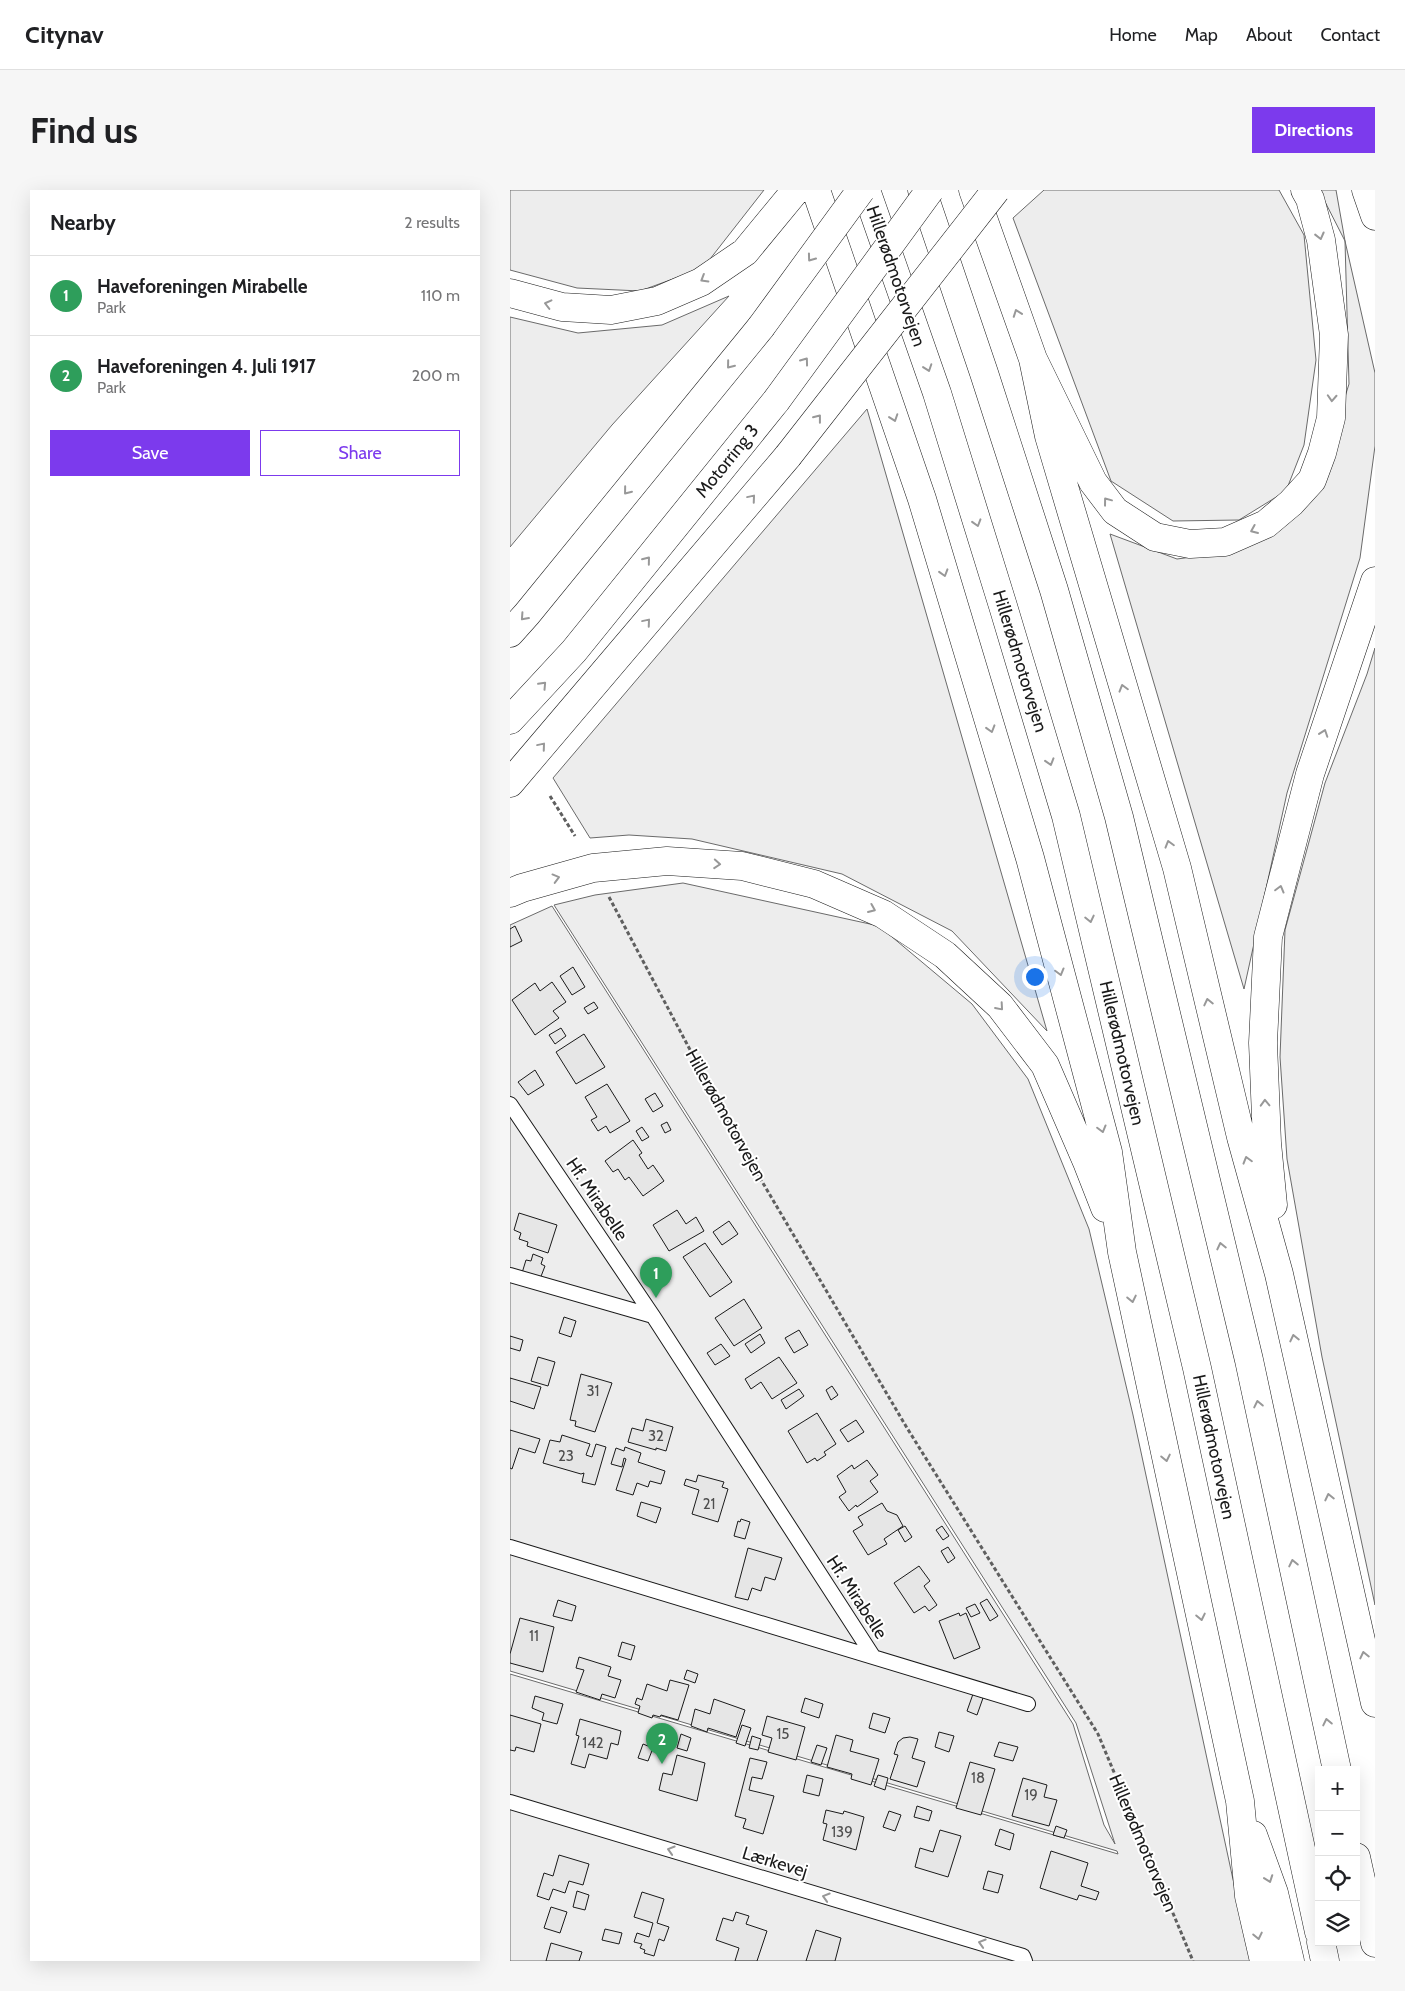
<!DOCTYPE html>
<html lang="en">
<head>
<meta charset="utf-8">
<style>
	:root { --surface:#fff; --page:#f6f6f6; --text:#202124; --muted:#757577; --line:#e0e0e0; --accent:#7c3aed }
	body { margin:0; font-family:Cabin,sans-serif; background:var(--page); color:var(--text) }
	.controls { position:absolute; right:15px; bottom:15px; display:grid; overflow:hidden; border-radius:0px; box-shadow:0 5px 20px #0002 }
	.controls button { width:45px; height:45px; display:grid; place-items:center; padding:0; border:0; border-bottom:1px solid var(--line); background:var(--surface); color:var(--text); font:25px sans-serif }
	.you { position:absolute; left:524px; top:786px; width:18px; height:18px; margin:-12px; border:4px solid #fff; border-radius:50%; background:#1a73e8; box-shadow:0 0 0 8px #1a73e833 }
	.badge { display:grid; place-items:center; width:32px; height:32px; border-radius:50%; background:var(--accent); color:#fff; font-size:16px; font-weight:700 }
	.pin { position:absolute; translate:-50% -41px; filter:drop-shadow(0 1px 2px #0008) }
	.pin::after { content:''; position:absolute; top:26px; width:18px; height:15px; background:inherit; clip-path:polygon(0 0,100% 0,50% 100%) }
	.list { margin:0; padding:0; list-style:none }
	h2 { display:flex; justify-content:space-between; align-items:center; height:65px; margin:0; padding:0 20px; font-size:21px }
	h2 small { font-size:16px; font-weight:400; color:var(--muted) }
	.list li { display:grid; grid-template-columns:32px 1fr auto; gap:15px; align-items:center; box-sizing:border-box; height:80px; padding:0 20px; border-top:1px solid var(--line) }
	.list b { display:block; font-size:19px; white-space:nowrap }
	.list p { margin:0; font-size:16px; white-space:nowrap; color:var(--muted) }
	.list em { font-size:16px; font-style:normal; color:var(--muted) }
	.actions { display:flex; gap:10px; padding:15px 20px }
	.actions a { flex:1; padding:11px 0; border:1px solid var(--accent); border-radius:0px; text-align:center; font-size:18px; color:var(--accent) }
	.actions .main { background:var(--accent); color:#fff }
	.icon { flex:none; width:28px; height:28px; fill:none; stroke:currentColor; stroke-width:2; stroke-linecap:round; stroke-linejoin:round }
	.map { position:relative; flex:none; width:865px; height:1771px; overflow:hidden; border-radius:0px }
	header { display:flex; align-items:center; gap:30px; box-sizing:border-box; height:70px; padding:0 25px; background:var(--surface); border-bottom:1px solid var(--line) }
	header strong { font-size:24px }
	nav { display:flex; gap:28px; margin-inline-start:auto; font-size:18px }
	.intro { display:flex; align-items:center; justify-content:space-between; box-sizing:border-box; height:120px; padding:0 30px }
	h1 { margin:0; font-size:35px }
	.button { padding:12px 22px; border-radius:0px; background:var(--accent); color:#fff; font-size:18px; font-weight:700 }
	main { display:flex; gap:30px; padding:0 30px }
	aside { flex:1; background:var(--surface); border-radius:0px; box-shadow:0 5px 20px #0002 }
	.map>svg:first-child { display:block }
</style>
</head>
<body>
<header>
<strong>Citynav</strong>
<nav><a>Home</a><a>Map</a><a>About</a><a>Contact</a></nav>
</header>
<div class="intro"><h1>Find us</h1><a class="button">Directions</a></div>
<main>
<aside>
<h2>Nearby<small>2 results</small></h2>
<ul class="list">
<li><span class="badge" style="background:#2e9e5b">1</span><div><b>Haveforeningen Mirabelle</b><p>Park</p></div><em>110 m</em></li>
<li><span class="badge" style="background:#2e9e5b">2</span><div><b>Haveforeningen 4. Juli 1917</b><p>Park</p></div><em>200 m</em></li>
</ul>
<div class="actions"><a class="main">Save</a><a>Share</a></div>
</aside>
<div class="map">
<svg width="865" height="1771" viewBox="0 0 865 1771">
	<rect width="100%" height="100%" fill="#fff"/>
	<path fill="#ededed" stroke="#6a6a6a" d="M 0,0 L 254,0 L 193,78 L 130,101 L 67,98 L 0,80 Z
		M 534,0 L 769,0 L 794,45 L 806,170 L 794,255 L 776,301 L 729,330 L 663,331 L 601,291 L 503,28 Z
		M 809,0 L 826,0 L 835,51 L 865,183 L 865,256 L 850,368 L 777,603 L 734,799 L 600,344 L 667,369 L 719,362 L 813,276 L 839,194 L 835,51 Z
		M 219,106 L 102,235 L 0,357 L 0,127 L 68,143 L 152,135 Z
		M 357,219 L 537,841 L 442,741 L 332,684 L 182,649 L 119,645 L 80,648 L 43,588 Z
		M 865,458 L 865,1415 L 812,1167 L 777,969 L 770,867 L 775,740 L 815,593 L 857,484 Z
		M 173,693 L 369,736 L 462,814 L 518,889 L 579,1039 L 623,1225 L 727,1708 L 745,1771 L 0,1771 L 0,1484 L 608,1664 L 607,1661 L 0,1481 L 0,735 L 42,716 L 563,1534 L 594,1635 L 605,1654 L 566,1533 L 44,715 L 85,705 Z"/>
	<path fill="#e6e6e6" stroke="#1a1a1a" d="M 5,736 L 12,751 L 0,757 L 0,739 Z
		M 63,777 L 75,797 L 62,805 L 50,786 Z
		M 42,792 L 56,812 L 43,821 L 49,828 L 25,845 L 2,810 L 25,793 L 30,801 Z
		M 84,812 L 88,818 L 78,824 L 74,818 Z
		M 51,838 L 56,846 L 45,854 L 39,845 Z
		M 74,844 L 95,877 L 66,894 L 46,862 Z
		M 25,880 L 34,895 L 18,905 L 8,892 Z
		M 97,894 L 120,931 L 100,943 L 96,936 L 88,941 L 81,930 L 87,927 L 75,907 Z
		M 145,903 L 153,916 L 143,922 L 135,909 Z
		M 157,932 L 161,940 L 155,943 L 151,935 Z
		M 132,937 L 139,947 L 132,951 L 126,941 Z
		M 123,950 L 132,963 L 129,965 L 138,979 L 143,975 L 154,991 L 133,1006 L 119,987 L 115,990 L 108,979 L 103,982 L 95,971 Z
		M 167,1020 L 176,1034 L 186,1027 L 194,1041 L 159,1061 L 143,1035 Z
		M 9,1023 L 47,1035 L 38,1063 L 17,1056 L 18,1052 L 9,1049 L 11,1043 L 4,1040 Z
		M 219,1031 L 228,1044 L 212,1055 L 203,1042 Z
		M 195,1053 L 222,1092 L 200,1107 L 173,1067 Z
		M 23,1064 L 33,1068 L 31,1074 L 35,1076 L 30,1089 L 12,1083 L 16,1070 L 21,1071 Z
		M 234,1109 L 252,1138 L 224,1156 L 205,1128 Z
		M 54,1127 L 66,1131 L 61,1147 L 49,1143 Z
		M 289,1140 L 298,1155 L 284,1163 L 275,1148 Z
		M 250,1144 L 255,1153 L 241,1163 L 235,1154 Z
		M 0,1146 L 13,1150 L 10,1161 L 0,1158 Z
		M 211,1154 L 220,1166 L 205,1175 L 197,1163 Z
		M 28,1167 L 45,1172 L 38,1196 L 21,1191 Z
		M 269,1167 L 287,1193 L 262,1209 L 251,1192 L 241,1199 L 235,1189 Z
		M 71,1184 L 102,1193 L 85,1242 L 65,1236 L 66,1231 L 60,1230 Z
		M 0,1188 L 31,1197 L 24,1219 L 0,1211 Z
		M 322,1196 L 328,1205 L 321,1210 L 316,1200 Z
		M 289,1199 L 294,1206 L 276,1219 L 271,1210 Z
		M 307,1223 L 326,1254 L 314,1262 L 316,1265 L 307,1271 L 305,1268 L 297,1273 L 278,1241 Z
		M 136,1229 L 163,1237 L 156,1261 L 146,1258 L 146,1260 L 118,1252 L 122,1238 L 133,1241 Z
		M 346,1230 L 354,1242 L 338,1252 L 330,1240 Z
		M 0,1240 L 30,1249 L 25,1263 L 9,1258 L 2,1279 L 0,1278 Z
		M 52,1245 L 80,1254 L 76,1265 L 82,1267 L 86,1254 L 96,1257 L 85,1295 L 72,1292 L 74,1283 L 71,1284 L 33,1273 L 40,1250 L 50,1252 Z
		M 115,1257 L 131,1263 L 128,1272 L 155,1281 L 151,1294 L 140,1291 L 138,1297 L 127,1293 L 123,1305 L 106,1300 L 116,1269 L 114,1268 L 112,1277 L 101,1274 L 106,1258 L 114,1261 Z
		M 357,1270 L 368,1285 L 360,1291 L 368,1302 L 347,1317 L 346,1315 L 339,1321 L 329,1307 L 336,1302 L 327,1286 L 342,1275 L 344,1279 Z
		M 188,1285 L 214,1292 L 212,1297 L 218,1299 L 208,1332 L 182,1324 L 189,1300 L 174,1295 L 176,1289 L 186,1292 Z
		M 131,1312 L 151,1318 L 146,1333 L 127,1326 Z
		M 372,1313 L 377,1321 L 387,1325 L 393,1336 L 374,1349 L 377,1354 L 358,1365 L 343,1341 L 353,1335 L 348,1327 Z
		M 231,1329 L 240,1332 L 235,1349 L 224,1346 L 228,1331 L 230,1332 Z
		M 395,1336 L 402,1347 L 395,1352 L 388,1340 Z
		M 432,1336 L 439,1346 L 433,1350 L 426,1340 Z
		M 438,1357 L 445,1368 L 438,1373 L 431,1361 Z
		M 238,1358 L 272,1368 L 265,1390 L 255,1387 L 251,1401 L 242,1398 L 238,1410 L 225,1407 Z
		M 409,1376 L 420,1391 L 414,1396 L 427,1415 L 419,1421 L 415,1416 L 404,1423 L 384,1393 Z
		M 477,1409 L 488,1426 L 480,1431 L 470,1413 Z
		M 48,1410 L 66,1416 L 62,1431 L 43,1426 Z
		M 465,1414 L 470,1423 L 461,1427 L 456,1418 Z
		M 449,1423 L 450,1426 L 456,1423 L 470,1458 L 444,1469 L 429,1431 Z
		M 10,1428 L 44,1437 L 33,1482 L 0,1473 L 0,1464 Z
		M 112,1452 L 125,1456 L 121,1470 L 108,1466 Z
		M 69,1467 L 101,1477 L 98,1486 L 111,1490 L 105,1508 L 92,1504 L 90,1510 L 66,1502 L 74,1480 L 66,1478 Z
		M 177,1480 L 188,1484 L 185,1493 L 174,1489 Z
		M 160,1490 L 179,1495 L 168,1530 L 151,1525 L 150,1527 L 143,1525 L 142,1528 L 128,1523 L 130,1516 L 125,1514 L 127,1508 L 132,1510 L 137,1494 L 157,1501 Z
		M 463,1504 L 473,1508 L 467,1525 L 457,1521 Z
		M 25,1506 L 53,1514 L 47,1534 L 32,1530 L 34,1523 L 22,1518 Z
		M 295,1508 L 313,1514 L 309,1528 L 291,1522 Z
		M 204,1509 L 235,1520 L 226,1547 L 198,1538 L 197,1542 L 181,1536 L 185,1519 L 200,1524 Z
		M 363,1523 L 380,1528 L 375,1543 L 359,1538 Z
		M 0,1525 L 31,1534 L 24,1562 L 6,1557 L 5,1561 L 0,1560 Z
		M 257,1526 L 295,1537 L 286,1570 L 258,1562 L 262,1548 L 252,1545 Z
		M 70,1529 L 111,1541 L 108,1555 L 101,1553 L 97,1569 L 79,1564 L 75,1578 L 61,1574 L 69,1546 L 66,1545 Z
		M 232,1535 L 241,1538 L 235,1556 L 226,1553 Z
		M 429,1542 L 444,1546 L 439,1562 L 425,1557 Z
		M 171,1544 L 181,1548 L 177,1561 L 167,1558 Z
		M 326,1545 L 343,1550 L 340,1561 L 369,1569 L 361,1595 L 341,1589 L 342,1584 L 317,1577 Z
		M 242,1546 L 251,1549 L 248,1560 L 239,1558 Z
		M 400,1547 L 408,1549 L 402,1568 L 415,1572 L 407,1597 L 380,1589 L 388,1565 L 384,1564 L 388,1552 L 393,1548 Z
		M 489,1552 L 508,1557 L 503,1571 L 484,1566 Z
		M 133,1554 L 143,1558 L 138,1571 L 128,1568 Z
		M 307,1555 L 317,1558 L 311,1575 L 301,1572 Z
		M 167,1565 L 195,1573 L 187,1611 L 149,1600 L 153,1583 L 162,1585 Z
		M 240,1568 L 257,1572 L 252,1589 L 242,1587 L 239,1600 L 264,1606 L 253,1644 L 233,1638 L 236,1629 L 225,1626 Z
		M 460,1572 L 485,1579 L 471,1625 L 446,1618 Z
		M 297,1585 L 313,1589 L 309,1606 L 293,1602 Z
		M 368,1585 L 378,1588 L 375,1600 L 364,1596 Z
		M 513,1588 L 537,1595 L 534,1607 L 547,1610 L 539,1636 L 502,1626 Z
		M 407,1616 L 422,1621 L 419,1631 L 404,1627 Z
		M 316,1620 L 333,1624 L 334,1621 L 354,1627 L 346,1660 L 313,1650 L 317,1634 L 313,1633 Z
		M 379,1621 L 391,1625 L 385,1641 L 373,1637 Z
		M 546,1636 L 557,1640 L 554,1648 L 543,1645 Z
		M 490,1639 L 504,1644 L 500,1660 L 485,1655 Z
		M 430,1640 L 451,1646 L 438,1687 L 405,1677 L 410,1658 L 423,1662 Z
		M 541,1661 L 578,1673 L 571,1696 L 589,1702 L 586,1710 L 569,1705 L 567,1710 L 530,1698 Z
		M 49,1665 L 79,1674 L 73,1695 L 59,1691 L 55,1703 L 43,1699 L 39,1710 L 27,1706 L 34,1683 L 43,1686 Z
		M 478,1681 L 493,1685 L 488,1703 L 473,1699 Z
		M 67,1701 L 79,1705 L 75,1720 L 63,1717 Z
		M 132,1702 L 154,1709 L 147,1733 L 159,1737 L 154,1751 L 149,1749 L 144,1766 L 134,1763 L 135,1760 L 130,1758 L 132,1754 L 124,1752 L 127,1743 L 139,1747 L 143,1733 L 124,1727 Z
		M 41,1717 L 57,1722 L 50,1743 L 34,1738 Z
		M 226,1722 L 239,1726 L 236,1734 L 257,1741 L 247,1771 L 225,1771 L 229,1758 L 206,1750 L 213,1728 L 223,1731 Z
		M 95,1739 L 112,1743 L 109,1754 L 92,1750 Z
		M 306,1740 L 331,1748 L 325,1771 L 296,1771 Z
		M 41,1753 L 72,1762 L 69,1771 L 36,1771 Z"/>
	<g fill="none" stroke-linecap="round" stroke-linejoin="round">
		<g stroke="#1a1a1a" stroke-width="16">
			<path id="lane" d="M 0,914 L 143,1126 L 363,1466
				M 0,1085 L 143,1126
				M 0,1357 L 518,1514
				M 0,1612 L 513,1766 L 515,1771"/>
		</g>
		<g stroke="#1a1a1a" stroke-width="29">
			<path id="highway" d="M 306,0 L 412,309 L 520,668 L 598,962 L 612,1062 L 730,1611 L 739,1706 L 754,1771
				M 356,0 L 427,203 L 493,416 L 556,626 L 687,1178 L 809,1742
				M 412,0 L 474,183 L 544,400 L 609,627 L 739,1170 L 827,1580
				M 463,0 L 523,169 L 583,292 L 605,321 L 645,347 L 680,354 L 715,352 L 756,334 L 781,313 L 802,290 L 812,263 L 821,228 L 824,145 L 811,50 L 800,9 L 795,0
				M 856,0 L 865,26
				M 0,103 L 52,117 L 101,120 L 147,111 L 191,92 L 235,62 L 286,0
				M 523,169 L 539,246 L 667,678 L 731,947 L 769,1084 L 865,1513
				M 0,443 L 17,424 L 251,137
				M 0,530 L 64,461 L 266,211
				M 0,593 L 278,266
				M 0,703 L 12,698 L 83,678 L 157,671 L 232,676 L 304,694 L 373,724 L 435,765 L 490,816 L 535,875 L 577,972 L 595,1018
				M 763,1015 L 757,953 L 753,853 L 758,747 L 800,584 L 865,391
				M 743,1645 L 764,1703 L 780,1771
				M 846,1667 L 865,1753
				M 811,1752 L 815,1771"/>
		</g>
		<path stroke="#5f5f5f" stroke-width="3" stroke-dasharray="4 2.5" stroke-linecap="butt" d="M 40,606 L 65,646
			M 99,707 L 230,954 L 397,1238 L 588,1544 L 683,1771"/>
		<use href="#lane" stroke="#fff" stroke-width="14"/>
		<use href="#highway" stroke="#fff" stroke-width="28"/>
		<g stroke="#1a1a1a" stroke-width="29" stroke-linecap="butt">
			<path id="highway-bridge" d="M 251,137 L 351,0
				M 266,211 L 420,0
				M 278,266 L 486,0"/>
		</g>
		<use href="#highway-bridge" stroke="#fff" stroke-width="28"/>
	</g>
	<defs><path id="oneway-chevron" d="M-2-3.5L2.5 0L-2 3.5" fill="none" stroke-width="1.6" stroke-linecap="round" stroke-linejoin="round" transform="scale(1.25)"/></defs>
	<g stroke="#989898">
		<use href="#oneway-chevron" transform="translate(810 46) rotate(76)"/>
		<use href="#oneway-chevron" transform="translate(301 68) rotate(126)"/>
		<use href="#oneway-chevron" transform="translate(194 89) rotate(149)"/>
		<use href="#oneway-chevron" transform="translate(38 114) rotate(-166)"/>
		<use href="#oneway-chevron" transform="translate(507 123) rotate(-110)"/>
		<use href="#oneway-chevron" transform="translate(295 171) rotate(-54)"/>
		<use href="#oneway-chevron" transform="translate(220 175) rotate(129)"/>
		<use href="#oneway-chevron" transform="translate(418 178) rotate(71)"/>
		<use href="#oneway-chevron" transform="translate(822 208) rotate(93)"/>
		<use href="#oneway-chevron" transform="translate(308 228) rotate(-52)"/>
		<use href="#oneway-chevron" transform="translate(384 228) rotate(71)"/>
		<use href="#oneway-chevron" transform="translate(117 301) rotate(129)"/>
		<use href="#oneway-chevron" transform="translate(242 308) rotate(-50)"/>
		<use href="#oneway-chevron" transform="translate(597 311) rotate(-127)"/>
		<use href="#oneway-chevron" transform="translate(467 333) rotate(73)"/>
		<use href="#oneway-chevron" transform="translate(744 340) rotate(157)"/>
		<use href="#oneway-chevron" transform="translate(137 370) rotate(-51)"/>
		<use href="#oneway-chevron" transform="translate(434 383) rotate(73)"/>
		<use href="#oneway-chevron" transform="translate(14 427) rotate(132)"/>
		<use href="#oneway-chevron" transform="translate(137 432) rotate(-50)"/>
		<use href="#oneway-chevron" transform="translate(33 495) rotate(-47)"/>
		<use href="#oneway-chevron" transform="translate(613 498) rotate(-106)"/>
		<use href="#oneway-chevron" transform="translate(481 539) rotate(73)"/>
		<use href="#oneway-chevron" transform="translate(814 543) rotate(-71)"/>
		<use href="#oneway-chevron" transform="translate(32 556) rotate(-50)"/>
		<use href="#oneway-chevron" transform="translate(540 572) rotate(73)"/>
		<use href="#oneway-chevron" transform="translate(659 654) rotate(-106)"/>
		<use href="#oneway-chevron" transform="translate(207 674) rotate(4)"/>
		<use href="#oneway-chevron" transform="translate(46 688) rotate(-15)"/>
		<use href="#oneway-chevron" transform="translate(770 699) rotate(-75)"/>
		<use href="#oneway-chevron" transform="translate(362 719) rotate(23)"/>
		<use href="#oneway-chevron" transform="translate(580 729) rotate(77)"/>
		<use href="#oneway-chevron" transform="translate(550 782) rotate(75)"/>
		<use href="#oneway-chevron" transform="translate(698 812) rotate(-103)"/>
		<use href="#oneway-chevron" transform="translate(490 817) rotate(49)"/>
		<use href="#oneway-chevron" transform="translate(755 913) rotate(-92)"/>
		<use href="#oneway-chevron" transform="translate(592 939) rotate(75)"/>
		<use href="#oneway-chevron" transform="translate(737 970) rotate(-106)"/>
		<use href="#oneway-chevron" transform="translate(711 1056) rotate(-103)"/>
		<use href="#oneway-chevron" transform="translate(622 1109) rotate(78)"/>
		<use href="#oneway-chevron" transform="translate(784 1148) rotate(-103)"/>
		<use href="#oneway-chevron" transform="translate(748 1214) rotate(-102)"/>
		<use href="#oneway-chevron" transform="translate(656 1268) rotate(78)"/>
		<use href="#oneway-chevron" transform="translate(819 1307) rotate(-103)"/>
		<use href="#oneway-chevron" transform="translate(783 1373) rotate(-102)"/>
		<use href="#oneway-chevron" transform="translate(691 1427) rotate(78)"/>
		<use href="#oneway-chevron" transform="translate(854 1465) rotate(-103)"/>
		<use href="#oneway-chevron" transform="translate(817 1532) rotate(-102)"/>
		<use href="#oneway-chevron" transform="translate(161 1660) rotate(-163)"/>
		<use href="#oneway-chevron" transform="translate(759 1689) rotate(70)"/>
		<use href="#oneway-chevron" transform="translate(316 1707) rotate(-163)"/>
		<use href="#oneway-chevron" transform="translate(748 1746) rotate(78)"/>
		<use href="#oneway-chevron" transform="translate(472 1753) rotate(-163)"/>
	</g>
	<g text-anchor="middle" stroke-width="4" stroke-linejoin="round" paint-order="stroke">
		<g font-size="15" fill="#4d4d4d">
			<text x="83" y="1206">31</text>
			<text x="146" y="1251">32</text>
			<text x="56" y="1271">23</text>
			<text x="199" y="1319">21</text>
			<text x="24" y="1451">11</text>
			<text x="273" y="1549">15</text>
			<text x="83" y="1558">142</text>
			<text x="468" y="1593">18</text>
			<text x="521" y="1610">19</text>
			<text x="332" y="1647">139</text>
		</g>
		<g font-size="18" fill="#1a1a1a" stroke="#fff">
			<text transform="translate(386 86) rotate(71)" y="6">Hillerødmotorvejen</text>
			<text transform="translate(217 271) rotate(-51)" y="6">Motorring 3</text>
			<text transform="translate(510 471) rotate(73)" y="6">Hillerødmotorvejen</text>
			<text transform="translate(612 863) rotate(77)" y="6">Hillerødmotorvejen</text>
			<text transform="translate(216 925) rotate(61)" y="6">Hillerødmotorvejen</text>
			<text transform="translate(87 1009) rotate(56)" y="6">Hf. Mirabelle</text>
			<text transform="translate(704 1257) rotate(78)" y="6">Hillerødmotorvejen</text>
			<text transform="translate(347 1407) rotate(57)" y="6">Hf. Mirabelle</text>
			<text transform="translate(633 1653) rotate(67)" y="6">Hillerødmotorvejen</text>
			<text transform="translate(265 1672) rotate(17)" y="6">Lærkevej</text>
		</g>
	</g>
</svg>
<div class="controls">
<button>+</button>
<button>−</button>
<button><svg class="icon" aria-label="locate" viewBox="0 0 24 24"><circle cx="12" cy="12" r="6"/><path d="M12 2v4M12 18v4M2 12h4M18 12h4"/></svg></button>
<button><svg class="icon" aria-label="layers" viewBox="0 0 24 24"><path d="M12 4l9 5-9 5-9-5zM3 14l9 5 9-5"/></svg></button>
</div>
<div class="you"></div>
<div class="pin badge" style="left:146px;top:1108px;background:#2e9e5b">1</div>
<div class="pin badge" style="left:152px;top:1574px;background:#2e9e5b">2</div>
</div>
</main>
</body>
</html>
